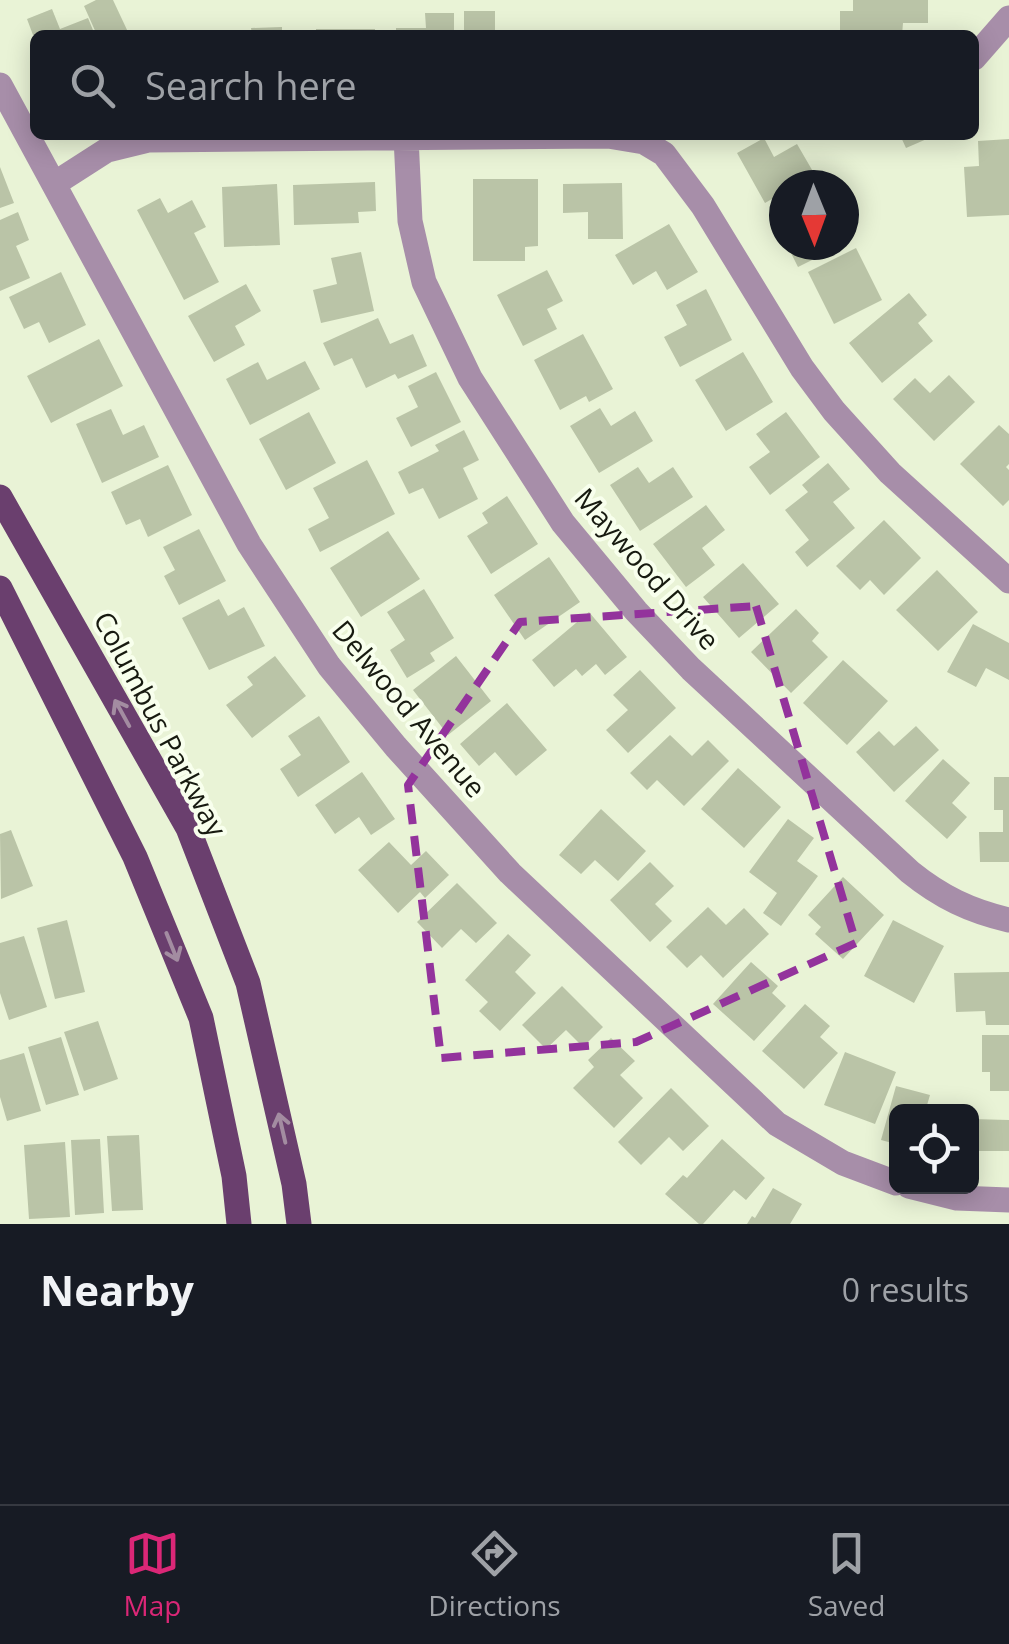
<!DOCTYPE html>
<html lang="en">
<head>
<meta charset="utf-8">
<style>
	:root { --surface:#171b24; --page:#242831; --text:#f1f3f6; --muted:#9ea1a6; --line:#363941; --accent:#db2777 }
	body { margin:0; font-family:"Open Sans",sans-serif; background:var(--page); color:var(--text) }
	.controls { position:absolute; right:30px; bottom:30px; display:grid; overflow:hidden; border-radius:15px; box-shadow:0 5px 25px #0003 }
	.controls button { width:90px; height:90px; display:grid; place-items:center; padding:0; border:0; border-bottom:2px solid var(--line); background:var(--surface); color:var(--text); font:50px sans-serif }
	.compass { position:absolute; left:769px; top:170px; width:90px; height:90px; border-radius:50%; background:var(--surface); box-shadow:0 5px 25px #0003; rotate:179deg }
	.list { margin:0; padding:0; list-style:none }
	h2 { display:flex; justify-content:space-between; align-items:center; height:130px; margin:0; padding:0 40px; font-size:42px }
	h2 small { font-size:32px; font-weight:400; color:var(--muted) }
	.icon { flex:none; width:55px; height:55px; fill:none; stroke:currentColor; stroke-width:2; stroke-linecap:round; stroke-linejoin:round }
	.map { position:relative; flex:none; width:1009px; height:1224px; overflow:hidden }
	.search { position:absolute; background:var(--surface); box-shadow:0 5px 25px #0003; left:30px; right:30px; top:30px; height:110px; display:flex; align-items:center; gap:25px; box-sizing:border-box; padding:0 35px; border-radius:15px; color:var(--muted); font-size:38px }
	.sheet { height:280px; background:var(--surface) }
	nav { display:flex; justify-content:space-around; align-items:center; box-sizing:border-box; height:140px; border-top:2px solid var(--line); background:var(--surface); font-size:28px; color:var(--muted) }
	nav a { display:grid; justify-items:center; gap:5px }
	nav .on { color:var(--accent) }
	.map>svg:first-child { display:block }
</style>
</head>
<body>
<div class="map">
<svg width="1009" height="1224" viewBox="0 0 1009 1224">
	<rect width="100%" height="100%" fill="#e9f3d6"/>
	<path fill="#bac4a7" d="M 96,0 L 113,0 L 128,32 L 97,35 L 84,6 Z
		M 853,0 L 928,0 L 928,23 L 903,23 L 902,35 L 840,35 L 840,11 L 853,11 Z
		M 52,9 L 60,29 L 88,18 L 95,35 L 33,35 L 27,19 Z
		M 464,11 L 495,11 L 495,35 L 464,35 Z
		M 425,13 L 454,13 L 454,35 L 396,35 L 396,28 L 426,28 Z
		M 282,27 L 282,35 L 252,35 L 251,28 Z
		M 316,29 L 375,29 L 375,35 L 316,35 Z
		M 900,135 L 936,135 L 906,148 Z
		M 764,138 L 774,157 L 797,144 L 815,175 L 797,185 L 784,185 L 784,192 L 765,203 L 737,153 Z
		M 1009,139 L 1009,215 L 967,217 L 964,167 L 979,166 L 978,141 Z
		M 0,167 L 14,203 L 0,208 Z
		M 473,179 L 538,179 L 538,246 L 525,247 L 525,261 L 473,261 Z
		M 375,182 L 376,211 L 358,212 L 359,223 L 294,225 L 293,185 Z
		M 622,183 L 623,239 L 588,239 L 588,212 L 563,213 L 563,184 Z
		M 277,184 L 280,245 L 224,247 L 222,187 Z
		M 160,198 L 168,213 L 192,200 L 206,227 L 194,233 L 219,282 L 184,300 L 137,210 Z
		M 784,205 L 784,239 L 771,211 Z
		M 18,212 L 29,240 L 16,246 L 30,278 L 0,291 L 0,220 Z
		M 669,224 L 698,272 L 667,290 L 656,271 L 633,285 L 615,255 Z
		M 787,245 L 842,245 L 798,267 Z
		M 856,248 L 882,300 L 834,324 L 808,272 Z
		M 361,252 L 374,311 L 321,323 L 313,290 L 337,284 L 331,258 Z
		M 547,270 L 563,301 L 547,309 L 557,329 L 523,346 L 497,295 Z
		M 61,272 L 86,325 L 49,343 L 39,322 L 24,329 L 9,297 Z
		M 246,284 L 261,311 L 235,326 L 245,345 L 214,362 L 188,316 Z
		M 706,289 L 732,340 L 680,367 L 664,337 L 687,325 L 676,305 Z
		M 909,293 L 927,315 L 918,323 L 933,341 L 882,383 L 849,343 Z
		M 378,318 L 390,344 L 413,334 L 427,366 L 398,379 L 395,374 L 366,388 L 352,358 L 334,366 L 323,343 Z
		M 583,334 L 613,389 L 589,402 L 586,396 L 560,410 L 534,360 Z
		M 99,339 L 123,386 L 51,423 L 27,376 Z
		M 743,352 L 773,402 L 726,431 L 695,380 Z
		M 305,361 L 320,389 L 250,425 L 226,379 L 258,362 L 267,380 Z
		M 436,372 L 461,422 L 411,447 L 396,418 L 418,407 L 408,386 Z
		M 949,375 L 975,402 L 934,441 L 893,399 L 915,378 L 930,393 Z
		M 600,408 L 611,426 L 635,411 L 653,441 L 599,473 L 570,426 Z
		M 111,409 L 123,435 L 144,425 L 159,457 L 102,483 L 76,424 Z
		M 309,412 L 336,463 L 286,490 L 259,439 Z
		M 786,412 L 820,457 L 770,495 L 749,467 L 770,452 L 756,434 Z
		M 999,425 L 1009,434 L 1009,464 L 1006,467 L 1009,470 L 1009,500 L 1003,506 L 960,464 Z
		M 464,430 L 479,460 L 463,468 L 478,499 L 439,519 L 423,488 L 409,494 L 398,472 L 439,451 L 435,445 Z
		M 367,460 L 395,514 L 320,552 L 308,529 L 329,518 L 313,488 Z
		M 828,463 L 850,489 L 833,502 L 855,528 L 807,567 L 795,552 L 809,540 L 785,510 L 808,492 L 802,485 Z
		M 168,465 L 192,515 L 148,537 L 140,519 L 126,525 L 111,492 Z
		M 638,467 L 649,483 L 673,467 L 693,497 L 640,531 L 610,485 Z
		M 507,496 L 538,544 L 491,574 L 467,536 L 488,523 L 482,513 Z
		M 706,505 L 725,530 L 702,548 L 715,565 L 686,587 L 653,544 Z
		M 884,520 L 921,558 L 884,595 L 870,580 L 860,590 L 836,566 Z
		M 199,529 L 226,581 L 179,605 L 164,576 L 175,570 L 163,547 Z
		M 388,531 L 420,579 L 361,617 L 330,568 Z
		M 549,557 L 580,602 L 525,640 L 494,595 Z
		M 743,563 L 779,604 L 739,638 L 703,597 Z
		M 937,570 L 978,612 L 938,651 L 896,610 Z
		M 424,589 L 454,638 L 430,653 L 435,661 L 407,678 L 390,650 L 405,640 L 387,612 Z
		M 219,599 L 228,616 L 244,607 L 265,646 L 209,670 L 182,618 Z
		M 796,609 L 819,633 L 812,641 L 828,657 L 791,693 L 751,652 Z
		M 589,612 L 627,657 L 605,675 L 596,664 L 582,676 L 576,669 L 554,687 L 532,660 Z
		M 973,624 L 1009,643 L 1009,680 L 986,668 L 976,687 L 947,672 Z
		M 275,656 L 306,696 L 252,738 L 226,705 L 253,685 L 247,677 Z
		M 456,656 L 491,701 L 448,735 L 413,690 Z
		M 843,660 L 888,701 L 847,745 L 803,703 Z
		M 640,670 L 676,708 L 628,753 L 606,730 L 628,710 L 613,695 Z
		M 507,703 L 547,750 L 516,776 L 495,752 L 479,766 L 460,744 Z
		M 319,716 L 350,762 L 298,797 L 280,769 L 301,755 L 288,736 Z
		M 916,726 L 939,750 L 894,792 L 856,752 L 879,731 L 894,746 Z
		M 670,735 L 692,756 L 708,740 L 729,761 L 684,806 L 657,780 L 647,790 L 630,773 Z
		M 943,759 L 970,783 L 952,803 L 967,817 L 947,839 L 905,801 Z
		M 738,768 L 781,807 L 744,848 L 701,809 Z
		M 362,772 L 395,819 L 371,835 L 359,817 L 335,834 L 315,805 Z
		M 994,777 L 1009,777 L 1009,862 L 980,862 L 979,832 L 1003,832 L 1003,810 L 994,810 Z
		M 601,809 L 646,851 L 618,881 L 595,860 L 581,874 L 559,855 Z
		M 788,819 L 814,838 L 797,861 L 818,876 L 781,926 L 763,913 L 777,893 L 749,872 Z
		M 11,830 L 33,886 L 1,899 L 0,834 Z
		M 389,842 L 411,865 L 426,851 L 449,875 L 425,898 L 420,892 L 398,913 L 358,870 Z
		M 650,862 L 674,886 L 655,904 L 672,921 L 650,942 L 610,900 Z
		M 843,877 L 884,915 L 843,959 L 815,934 L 821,927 L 808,915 Z
		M 457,883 L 497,923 L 476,943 L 461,929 L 442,948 L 417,922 Z
		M 708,907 L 726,925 L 744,908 L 769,934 L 723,978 L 701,955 L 687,968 L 666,947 Z
		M 67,920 L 85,992 L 55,999 L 37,928 Z
		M 893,920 L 944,946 L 914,1003 L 864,976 Z
		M 508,934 L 531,955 L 515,972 L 536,993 L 500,1031 L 479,1011 L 488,1002 L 465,980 Z
		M 24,936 L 47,1007 L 9,1020 L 0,993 L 0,943 Z
		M 751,962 L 778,986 L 772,993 L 786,1006 L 754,1041 L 713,1004 Z
		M 1009,972 L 1009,1025 L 986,1025 L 985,1011 L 956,1012 L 954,973 Z
		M 562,986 L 603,1027 L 583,1047 L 566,1030 L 546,1049 L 522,1025 Z
		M 805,1004 L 830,1026 L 820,1037 L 838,1053 L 804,1089 L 762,1051 Z
		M 98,1021 L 118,1079 L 84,1091 L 64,1032 Z
		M 982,1035 L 1009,1035 L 1009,1091 L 990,1091 L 990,1072 L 982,1072 Z
		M 61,1037 L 79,1095 L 46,1105 L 28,1047 Z
		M 611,1038 L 635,1061 L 620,1075 L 643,1098 L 614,1128 L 573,1088 L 594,1067 L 588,1060 Z
		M 845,1052 L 896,1072 L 875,1124 L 824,1105 Z
		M 24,1053 L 41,1111 L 7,1121 L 0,1097 L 0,1060 Z
		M 896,1086 L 930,1095 L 925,1112 L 896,1112 L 896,1144 L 881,1140 Z
		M 671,1088 L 709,1126 L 683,1151 L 669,1137 L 641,1165 L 618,1142 Z
		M 972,1119 L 1009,1120 L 1009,1151 L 972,1151 Z
		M 139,1135 L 143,1210 L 112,1211 L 107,1136 Z
		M 100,1139 L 104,1213 L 75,1215 L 71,1140 Z
		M 722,1139 L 765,1178 L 746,1200 L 734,1190 L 703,1224 L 699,1224 L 665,1194 L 683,1175 L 687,1178 Z
		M 65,1142 L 70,1217 L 29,1219 L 24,1145 Z
		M 773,1188 L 802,1204 L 790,1224 L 747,1224 L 752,1216 L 755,1218 Z"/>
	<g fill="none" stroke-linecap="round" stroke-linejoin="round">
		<path stroke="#a78ea9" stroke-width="25" d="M 974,58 L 1009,18
			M 0,85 L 249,544 L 329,666 L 396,747 L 510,873 L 777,1124 L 843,1163 L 896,1183
			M 406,137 L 410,221 L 424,282 L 470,378 L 563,523 L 636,611 L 691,669 L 910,872 C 941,897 970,911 1009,920
			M 54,184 L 107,150 L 148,140 L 608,136 L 644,142 L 664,154 L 703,206 L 802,368 L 834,411 L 890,473 L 1009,581
			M 909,1186 L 957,1198 L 1009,1200"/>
		<path stroke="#6a3f6e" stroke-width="25" d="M 0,497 L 188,828 L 248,983 L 294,1184 L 299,1224
			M 0,588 L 135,857 L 201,1018 L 234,1176 L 239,1224"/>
	</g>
	<defs><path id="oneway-shaft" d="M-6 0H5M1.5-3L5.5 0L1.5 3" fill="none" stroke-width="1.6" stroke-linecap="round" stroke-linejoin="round" transform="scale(2.5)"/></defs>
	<g stroke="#a38ca1">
		<use href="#oneway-shaft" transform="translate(122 713) rotate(-119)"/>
		<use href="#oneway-shaft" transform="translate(172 947) rotate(68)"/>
		<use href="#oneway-shaft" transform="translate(282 1128) rotate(-103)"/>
	</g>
	<path fill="none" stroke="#93339c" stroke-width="8" stroke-dasharray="20 12" stroke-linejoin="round" d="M 756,606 L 856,943 L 636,1042 L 441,1058 L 408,785 L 520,622 Z"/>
	<g text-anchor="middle" stroke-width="8" stroke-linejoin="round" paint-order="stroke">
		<g font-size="28" fill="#171a10" stroke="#f8ffed">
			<text transform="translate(647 569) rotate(49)" y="10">Maywood Drive</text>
			<text transform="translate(409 709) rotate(50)" y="10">Delwood Avenue</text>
			<text transform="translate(160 724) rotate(62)" y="10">Columbus Parkway</text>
		</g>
	</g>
</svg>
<div class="controls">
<button><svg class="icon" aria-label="locate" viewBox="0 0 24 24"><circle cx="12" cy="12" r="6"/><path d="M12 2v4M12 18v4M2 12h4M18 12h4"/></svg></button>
</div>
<svg class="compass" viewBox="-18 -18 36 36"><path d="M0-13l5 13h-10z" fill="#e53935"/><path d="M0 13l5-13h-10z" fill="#9ea1a6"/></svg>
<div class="search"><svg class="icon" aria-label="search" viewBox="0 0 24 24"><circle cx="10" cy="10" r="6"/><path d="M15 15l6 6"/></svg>Search here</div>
</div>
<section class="sheet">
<h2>Nearby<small>0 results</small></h2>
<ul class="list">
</ul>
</section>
<nav>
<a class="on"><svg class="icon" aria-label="map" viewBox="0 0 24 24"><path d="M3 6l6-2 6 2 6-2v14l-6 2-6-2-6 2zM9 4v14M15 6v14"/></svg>Map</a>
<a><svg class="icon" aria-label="directions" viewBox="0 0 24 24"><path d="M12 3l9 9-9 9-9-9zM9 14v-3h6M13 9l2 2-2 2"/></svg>Directions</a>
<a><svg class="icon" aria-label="saved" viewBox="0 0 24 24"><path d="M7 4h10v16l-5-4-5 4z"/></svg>Saved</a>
</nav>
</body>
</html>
